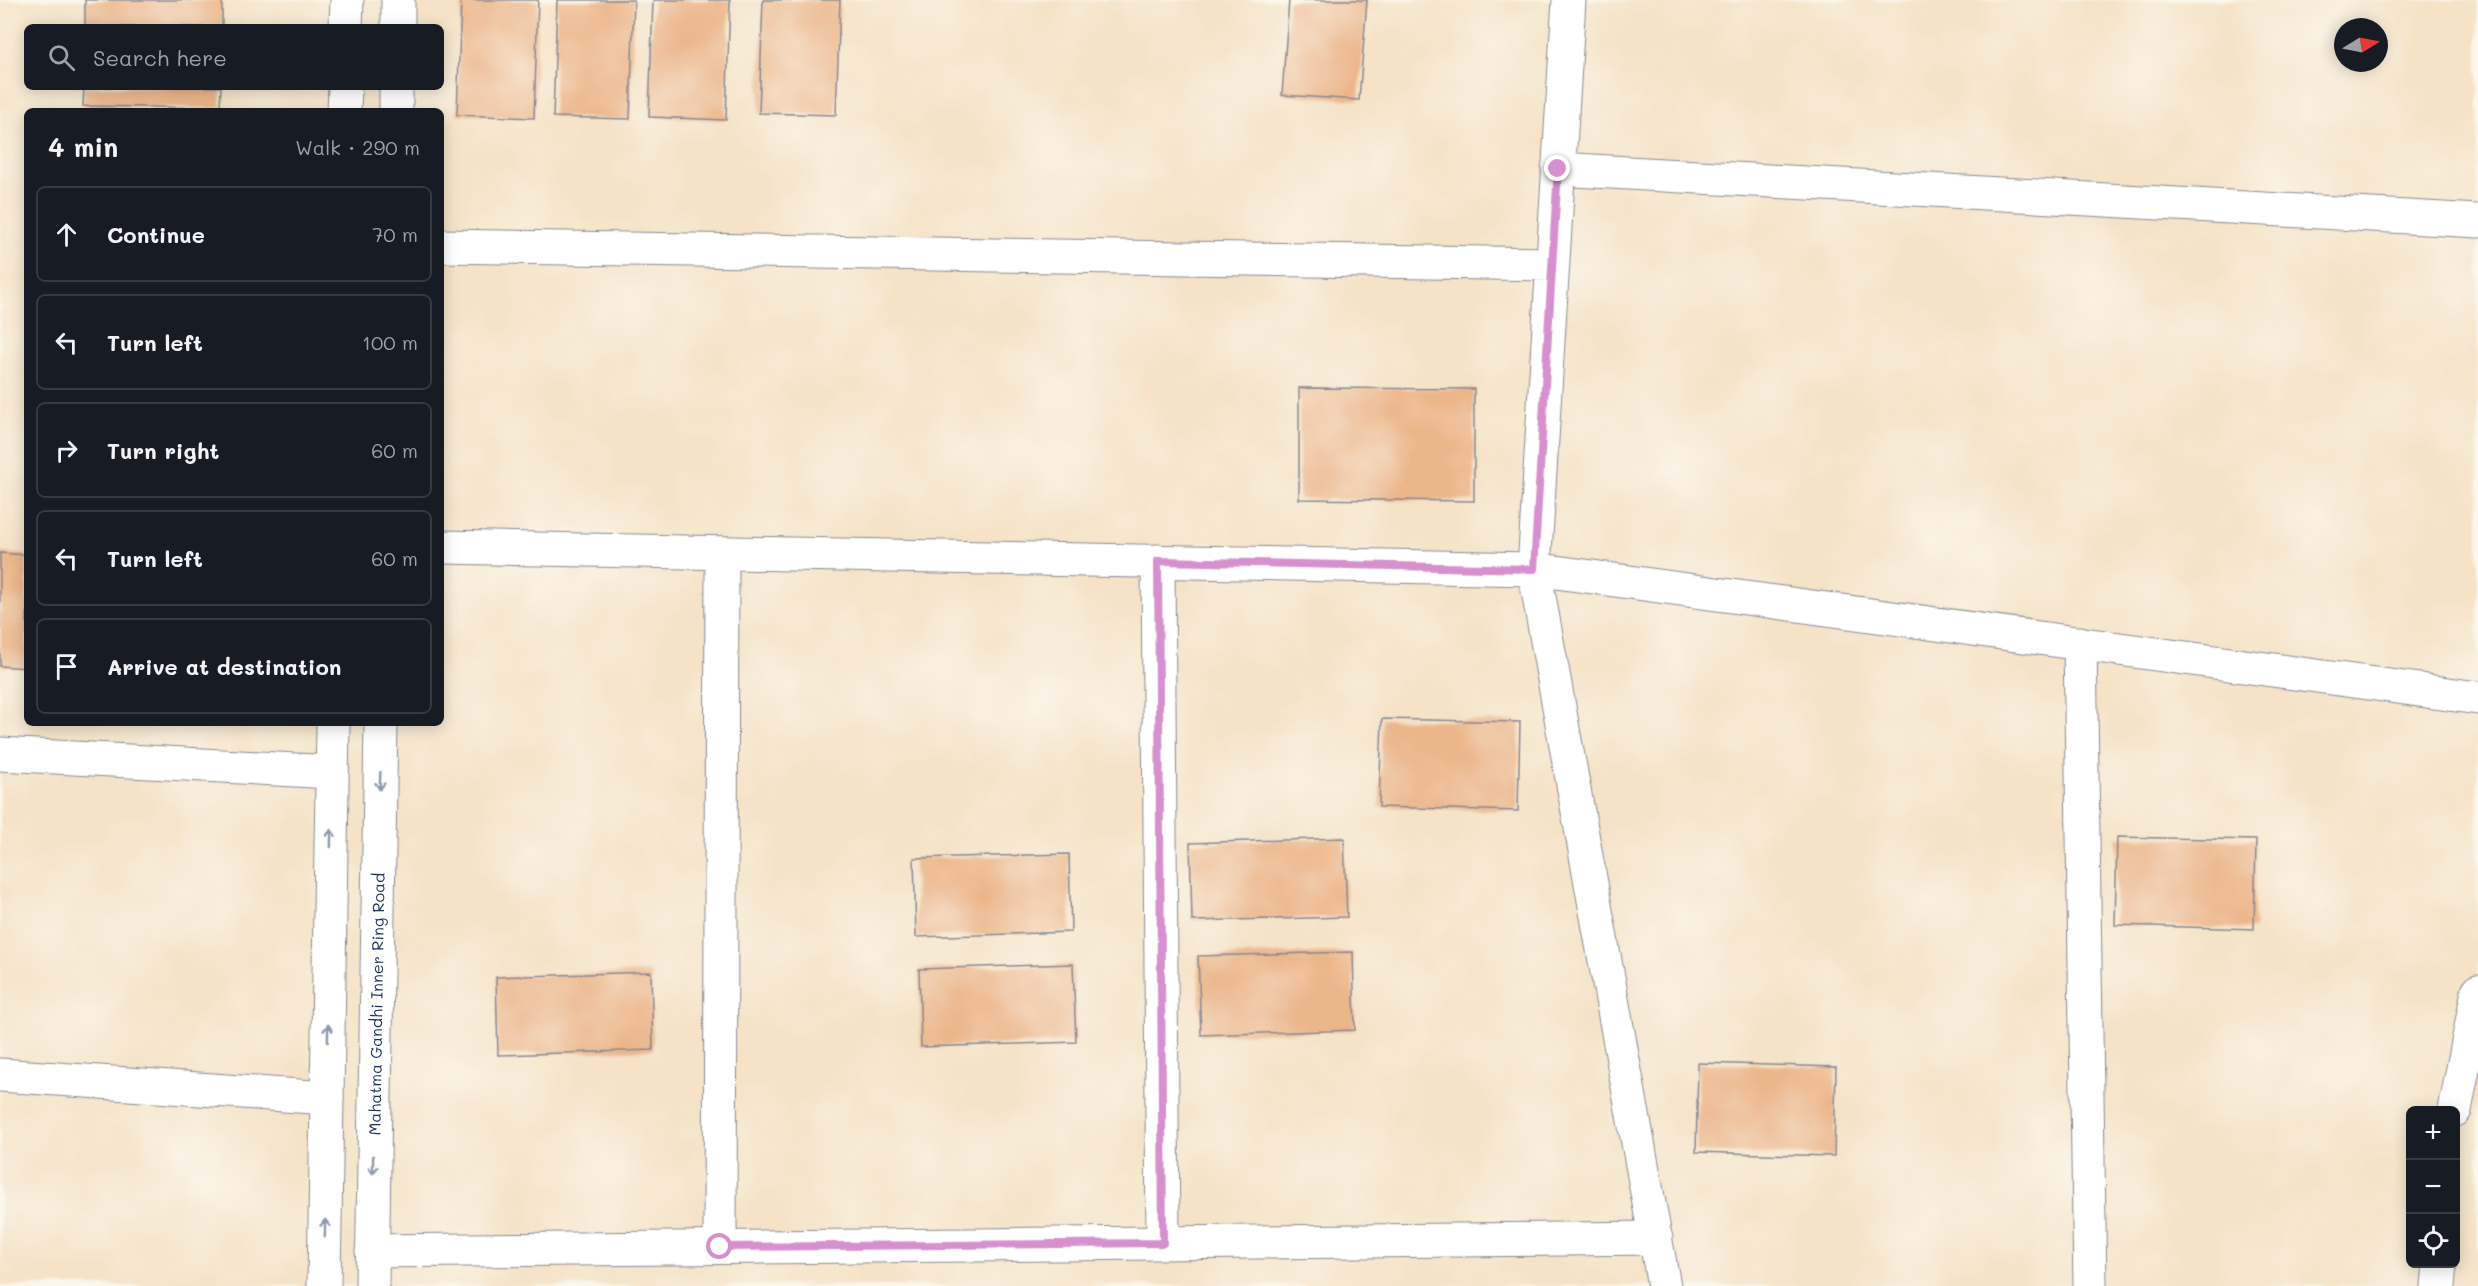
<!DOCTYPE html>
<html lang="en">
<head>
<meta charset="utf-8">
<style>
	:root { --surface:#171b24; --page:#242831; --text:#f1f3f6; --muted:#9ea1a6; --line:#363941 }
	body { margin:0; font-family:Mali,sans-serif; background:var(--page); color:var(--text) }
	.controls { position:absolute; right:18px; bottom:18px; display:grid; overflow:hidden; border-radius:9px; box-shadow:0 3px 15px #0003 }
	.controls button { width:54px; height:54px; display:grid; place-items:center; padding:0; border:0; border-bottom:2px solid var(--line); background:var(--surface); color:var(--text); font:30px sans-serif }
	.compass { position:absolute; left:2334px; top:18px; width:54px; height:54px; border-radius:50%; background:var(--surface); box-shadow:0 3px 15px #0003; rotate:80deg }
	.stop { position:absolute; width:18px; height:18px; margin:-14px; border:4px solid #d690ce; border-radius:50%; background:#fff }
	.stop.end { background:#d690ce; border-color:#fff; box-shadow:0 2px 6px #0008 }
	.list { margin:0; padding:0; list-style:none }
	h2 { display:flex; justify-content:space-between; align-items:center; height:78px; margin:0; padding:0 24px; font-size:26px }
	h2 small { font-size:20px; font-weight:400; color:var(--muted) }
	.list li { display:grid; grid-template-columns:39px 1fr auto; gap:18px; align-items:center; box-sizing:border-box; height:96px; margin:0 12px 12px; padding:0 12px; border:2px solid var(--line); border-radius:9px }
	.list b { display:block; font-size:22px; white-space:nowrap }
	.list em { font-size:20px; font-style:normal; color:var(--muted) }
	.icon { flex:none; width:33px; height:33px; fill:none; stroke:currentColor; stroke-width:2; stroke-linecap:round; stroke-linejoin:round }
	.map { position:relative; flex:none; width:2478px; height:1286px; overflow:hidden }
	.search { position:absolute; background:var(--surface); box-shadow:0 3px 15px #0003; left:24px; top:24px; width:420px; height:66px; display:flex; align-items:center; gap:15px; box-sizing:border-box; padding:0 21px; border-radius:9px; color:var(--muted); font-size:22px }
	.panel { position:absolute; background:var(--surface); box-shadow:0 3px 15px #0003; left:24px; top:108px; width:420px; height:618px; border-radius:9px }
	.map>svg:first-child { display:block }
</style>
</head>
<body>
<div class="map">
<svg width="2478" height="1286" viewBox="0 0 2478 1286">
	<rect width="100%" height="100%" fill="#fbf7ec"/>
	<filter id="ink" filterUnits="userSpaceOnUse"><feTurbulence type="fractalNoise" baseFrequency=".0167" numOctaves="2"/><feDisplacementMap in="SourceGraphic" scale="12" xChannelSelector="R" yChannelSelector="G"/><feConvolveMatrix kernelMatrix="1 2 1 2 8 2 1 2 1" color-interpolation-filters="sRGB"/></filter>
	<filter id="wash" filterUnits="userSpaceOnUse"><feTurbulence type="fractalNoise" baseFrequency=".008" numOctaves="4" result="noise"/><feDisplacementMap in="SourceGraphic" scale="24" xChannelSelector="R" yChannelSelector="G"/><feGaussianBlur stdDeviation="1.35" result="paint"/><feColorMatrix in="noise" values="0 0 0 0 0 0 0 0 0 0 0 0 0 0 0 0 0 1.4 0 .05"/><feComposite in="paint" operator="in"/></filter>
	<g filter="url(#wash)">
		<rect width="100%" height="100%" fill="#f5e2c7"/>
		<g id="blocks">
			<path fill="#ecb68b" d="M 85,0 L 222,0 L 222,27 L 85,27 Z
				M 461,0 L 538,0 L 534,118 L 457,115 Z
				M 557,0 L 634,0 L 630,119 L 553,117 Z
				M 653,0 L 730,0 L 726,120 L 649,117 Z
				M 763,0 L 840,0 L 836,115 L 759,113 Z
				M 1289,0 L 1367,0 L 1359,100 L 1282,95 Z
				M 84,87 L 221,87 L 220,108 L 83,106 Z
				M 1299,388 L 1474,389 L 1474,501 L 1299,499 Z
				M 0,553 L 27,555 L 27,668 L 0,666 Z
				M 1382,719 L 1520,722 L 1518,811 L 1379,807 Z
				M 2117,837 L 2256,840 L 2254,929 L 2115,925 Z
				M 1344,838 L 1347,917 L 1192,921 L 1190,843 Z
				M 1069,854 L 1071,932 L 916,937 L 914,858 Z
				M 1353,952 L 1355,1030 L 1201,1035 L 1198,956 Z
				M 1073,964 L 1076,1042 L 921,1047 L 919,969 Z
				M 651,972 L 653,1050 L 498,1055 L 496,977 Z
				M 1698,1063 L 1836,1067 L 1834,1156 L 1696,1152 Z"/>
		</g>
	</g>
	<g filter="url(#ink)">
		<use href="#blocks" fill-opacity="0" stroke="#888892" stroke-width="1.5"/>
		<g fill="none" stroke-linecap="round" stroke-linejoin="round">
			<g stroke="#888892" stroke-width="35">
				<path id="minor" d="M 1569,0 L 1534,569 L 1664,1286
					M 1558,169 L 2478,221
					M 441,246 L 1553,264
					M 441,547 L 1534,569 L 2478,698
					M 1158,561 L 1163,1243
					M 2080,643 L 2090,1286
					M 0,754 L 332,772
					M 0,1075 L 327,1098
					M 2455,1110 L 2478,991
					M 720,1247 L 722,553
					M 372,1251 L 1656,1238
					M 2438,1286 L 2440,1264"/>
			</g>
			<g stroke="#888892" stroke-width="35">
				<g id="primary">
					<path d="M 346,27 L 347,0"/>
					<path d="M 398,27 L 398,0"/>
					<path d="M 344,111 L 345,87"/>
					<path d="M 396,111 L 396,87"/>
					<path d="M 324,1286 L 333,723"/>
					<path id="s1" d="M 372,1286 L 381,723"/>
				</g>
			</g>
			<use href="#minor" stroke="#fff" stroke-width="33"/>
			<use href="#primary" stroke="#fff" stroke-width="33"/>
		</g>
		<defs><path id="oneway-shaft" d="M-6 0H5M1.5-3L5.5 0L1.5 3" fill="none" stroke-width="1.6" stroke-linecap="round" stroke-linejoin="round" transform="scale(1.5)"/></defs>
		<g stroke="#8d97ae">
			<use href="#oneway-shaft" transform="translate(380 781) rotate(92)"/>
			<use href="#oneway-shaft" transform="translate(331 838) rotate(-89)"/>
			<use href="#oneway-shaft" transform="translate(328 1033) rotate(-89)"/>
			<use href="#oneway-shaft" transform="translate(373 1165) rotate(91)"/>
			<use href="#oneway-shaft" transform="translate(325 1228) rotate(-89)"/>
		</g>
	</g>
	<g fill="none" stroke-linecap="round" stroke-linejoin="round" filter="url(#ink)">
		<path stroke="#d690ce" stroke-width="8" d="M 720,1247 L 1163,1243 L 1158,561 L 1534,569 L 1558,169"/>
	</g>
	<g text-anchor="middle" stroke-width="6" stroke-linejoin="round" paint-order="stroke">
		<g font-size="16" fill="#1b2f5e" stroke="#fbf7ec">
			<text dy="6" stroke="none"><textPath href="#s1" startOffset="282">Mahatma Gandhi Inner Ring Road</textPath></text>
		</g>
	</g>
</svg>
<div class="controls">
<button>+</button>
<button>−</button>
<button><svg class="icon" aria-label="locate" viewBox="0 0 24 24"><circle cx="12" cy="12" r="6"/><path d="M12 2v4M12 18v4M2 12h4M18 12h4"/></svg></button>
</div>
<svg class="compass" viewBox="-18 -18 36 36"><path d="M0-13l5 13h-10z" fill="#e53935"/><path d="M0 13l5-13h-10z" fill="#9ea1a6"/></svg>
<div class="stop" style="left:720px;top:1247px"></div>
<div class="stop end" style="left:1558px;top:169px"></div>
<div class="search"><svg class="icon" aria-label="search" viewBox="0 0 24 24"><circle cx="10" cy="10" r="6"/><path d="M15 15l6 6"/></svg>Search here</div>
<section class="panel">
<h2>4 min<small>Walk · 290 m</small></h2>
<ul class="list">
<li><svg class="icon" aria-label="ahead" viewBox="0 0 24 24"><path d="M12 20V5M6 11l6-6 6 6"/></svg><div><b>Continue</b></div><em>70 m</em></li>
<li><svg class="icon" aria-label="left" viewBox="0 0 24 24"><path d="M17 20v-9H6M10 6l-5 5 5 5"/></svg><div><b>Turn left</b></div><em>100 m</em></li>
<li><svg class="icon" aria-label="right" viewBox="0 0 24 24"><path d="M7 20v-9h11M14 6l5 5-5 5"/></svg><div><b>Turn right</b></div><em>60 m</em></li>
<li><svg class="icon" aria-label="left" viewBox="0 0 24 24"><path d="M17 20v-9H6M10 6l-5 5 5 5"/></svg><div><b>Turn left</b></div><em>60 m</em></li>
<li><svg class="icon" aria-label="arrive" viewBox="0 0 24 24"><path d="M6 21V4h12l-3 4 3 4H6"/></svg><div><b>Arrive at destination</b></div></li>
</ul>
</section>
</div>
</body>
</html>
